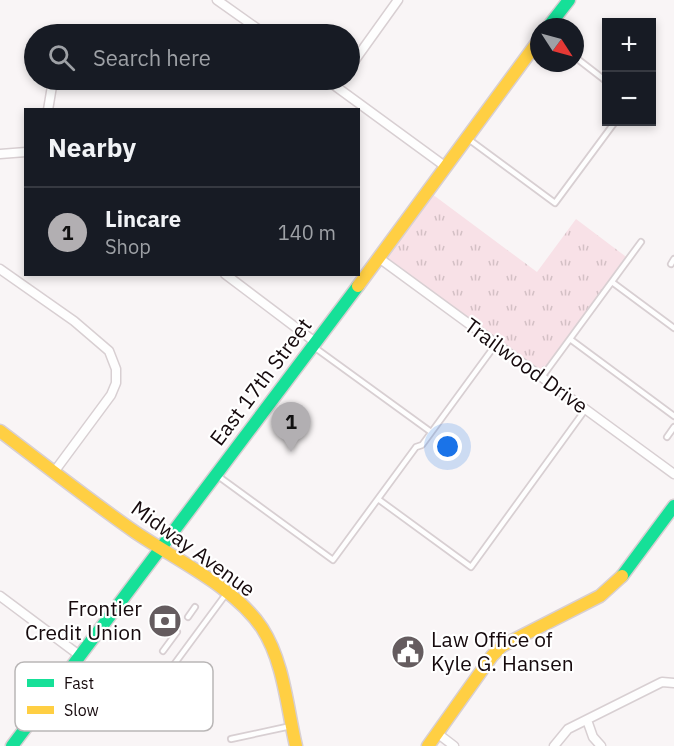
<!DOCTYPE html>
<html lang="en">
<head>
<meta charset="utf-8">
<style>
	:root { --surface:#171b24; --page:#242831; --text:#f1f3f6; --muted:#9ea1a6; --line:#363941; --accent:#b2afb2 }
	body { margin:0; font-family:"IBM Plex Sans",sans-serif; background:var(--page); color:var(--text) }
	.controls { position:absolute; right:18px; top:18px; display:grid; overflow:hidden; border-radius:0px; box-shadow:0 3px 9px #0003 }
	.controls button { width:54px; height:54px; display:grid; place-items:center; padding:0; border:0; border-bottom:2px solid var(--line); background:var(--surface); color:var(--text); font:30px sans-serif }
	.compass { position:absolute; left:530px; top:18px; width:54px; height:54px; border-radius:50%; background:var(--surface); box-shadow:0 3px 9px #0003; rotate:126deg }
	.you { position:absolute; left:448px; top:447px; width:21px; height:21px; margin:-15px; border:4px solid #fff; border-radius:50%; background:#1a73e8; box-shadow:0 0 0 9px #1a73e833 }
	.badge { display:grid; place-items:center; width:39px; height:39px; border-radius:50%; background:var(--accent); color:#111; font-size:20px; font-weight:700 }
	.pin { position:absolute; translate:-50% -50px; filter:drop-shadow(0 2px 3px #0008) }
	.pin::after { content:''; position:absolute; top:32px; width:21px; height:18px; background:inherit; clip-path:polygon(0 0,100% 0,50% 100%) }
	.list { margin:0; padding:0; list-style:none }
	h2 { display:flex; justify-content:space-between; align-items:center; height:78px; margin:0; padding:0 24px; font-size:26px }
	h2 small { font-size:20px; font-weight:400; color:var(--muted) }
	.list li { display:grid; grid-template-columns:39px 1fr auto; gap:18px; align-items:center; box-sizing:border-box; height:90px; padding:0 24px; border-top:2px solid var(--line) }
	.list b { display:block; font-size:22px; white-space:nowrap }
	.list p { margin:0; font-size:20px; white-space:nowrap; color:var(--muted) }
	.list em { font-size:20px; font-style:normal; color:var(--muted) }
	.icon { flex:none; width:33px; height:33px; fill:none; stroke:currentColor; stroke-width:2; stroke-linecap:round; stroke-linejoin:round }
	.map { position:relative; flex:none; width:674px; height:746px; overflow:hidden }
	.search { position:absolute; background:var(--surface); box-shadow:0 3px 9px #0003; left:24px; top:24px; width:336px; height:66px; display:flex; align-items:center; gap:15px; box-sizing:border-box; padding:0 21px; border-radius:33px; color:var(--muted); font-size:22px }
	.panel { position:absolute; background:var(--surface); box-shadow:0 3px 9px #0003; left:24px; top:108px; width:336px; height:168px; border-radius:0px }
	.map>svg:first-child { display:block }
</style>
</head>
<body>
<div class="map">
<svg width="674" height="746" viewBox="0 0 674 746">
	<defs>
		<pattern id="grass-tufts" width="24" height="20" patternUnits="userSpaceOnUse" patternTransform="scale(1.5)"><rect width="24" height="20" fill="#f8e1e7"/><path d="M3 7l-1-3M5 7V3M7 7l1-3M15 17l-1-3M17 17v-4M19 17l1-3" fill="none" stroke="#d4c0c5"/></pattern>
	</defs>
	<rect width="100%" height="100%" fill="#f9f5f6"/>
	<path fill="url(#grass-tufts)" d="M 428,191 L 537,272 L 576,219 L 629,259 L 542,377 L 379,258 Z"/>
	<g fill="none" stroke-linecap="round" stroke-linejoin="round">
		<g stroke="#d8cfd2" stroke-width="8">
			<path id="lane" d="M 575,57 L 606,81
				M 467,138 L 555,203 L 615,122
				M 671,264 L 674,259
				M 612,282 L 674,328
				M 570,339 L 674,416
				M 314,347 L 431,432
				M 542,377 L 641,242
				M 667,437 L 674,427
				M 218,476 L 333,560 L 416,447 L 422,445 L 496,344
				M 378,499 L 471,567 L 585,410
				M 188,617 L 195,607
				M 163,651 L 177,632
				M 136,716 L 226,594
				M 231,739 L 291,726"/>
		</g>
		<g stroke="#d8cfd2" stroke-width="11">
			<path id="street" d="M 217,0 L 265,34
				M 350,67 L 398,0
				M 327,80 L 446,167
				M 48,110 L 53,80
				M 0,154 L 26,152
				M 379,258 L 674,474
				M 0,269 L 74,321 L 109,351 L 116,369 L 116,383 L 111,395 L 54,472
				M 225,274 L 315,342
				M 0,596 L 79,655
				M 587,720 L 593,737 L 601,746
				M 437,733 L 454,746
				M 554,746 L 568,729 L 662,682 L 674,683"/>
		</g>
		<g stroke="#d8cfd2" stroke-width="15">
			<path id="fast" d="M 548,27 L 569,0
				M 622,576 L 674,506
				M 12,746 L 358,286"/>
		</g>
		<g stroke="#d8cfd2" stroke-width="15">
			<path id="slow" d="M 358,286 L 539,40
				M 0,431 C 45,465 89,500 135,532 C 176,560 235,587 262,628 C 284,662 287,708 296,746
				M 428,746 L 492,656 L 502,646 L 600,596 L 622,576"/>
		</g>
		<use href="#lane" stroke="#fefefe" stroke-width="4.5"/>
		<use href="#street" stroke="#fefefe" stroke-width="8"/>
		<use href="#fast" stroke="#16e098" stroke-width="12"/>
		<use href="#slow" stroke="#ffcf43" stroke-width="12"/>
	</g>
	<defs>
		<g id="bank-disc" transform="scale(1.725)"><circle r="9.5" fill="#655c5f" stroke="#fff"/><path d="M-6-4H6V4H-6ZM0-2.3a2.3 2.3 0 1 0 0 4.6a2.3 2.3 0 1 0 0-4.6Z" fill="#fff"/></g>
		<g id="civic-disc" transform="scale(1.725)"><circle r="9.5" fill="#655c5f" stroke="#fff"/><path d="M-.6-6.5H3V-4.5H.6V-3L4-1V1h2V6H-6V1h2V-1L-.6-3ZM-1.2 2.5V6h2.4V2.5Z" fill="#fff"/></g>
	</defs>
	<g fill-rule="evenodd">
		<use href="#bank-disc" x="165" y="621"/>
		<use href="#civic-disc" x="408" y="652"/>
	</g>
	<g text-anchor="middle" stroke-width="4.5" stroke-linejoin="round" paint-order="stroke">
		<g font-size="21" fill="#160a0d" stroke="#fff">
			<text transform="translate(526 366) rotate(36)" y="7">Trailwood Drive</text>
			<text transform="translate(261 382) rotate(-53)" y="7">East 17th Street</text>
			<text transform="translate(193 549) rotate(36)" y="7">Midway Avenue</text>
		</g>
		<g font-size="21" fill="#160a0d" stroke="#fff" text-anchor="end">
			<text x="142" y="616">Frontier<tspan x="142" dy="24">Credit Union</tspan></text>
			<text x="431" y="647" text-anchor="start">Law Office of<tspan x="431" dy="24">Kyle G. Hansen</tspan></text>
		</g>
	</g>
	<rect x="15" y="662" width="198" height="69" rx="9" fill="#fff" stroke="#b9b6b6" stroke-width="1.5"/>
	<rect x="27" y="679" width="27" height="8" fill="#16e098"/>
	<rect x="27" y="706" width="27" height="8" fill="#ffcf43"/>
	<g font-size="16" fill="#160a0d">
		<text x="64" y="689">Fast</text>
		<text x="64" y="716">Slow</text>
	</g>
</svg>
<div class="controls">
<button>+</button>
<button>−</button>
</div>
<svg class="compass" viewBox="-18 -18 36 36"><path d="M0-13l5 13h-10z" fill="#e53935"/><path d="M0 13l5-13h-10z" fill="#9ea1a6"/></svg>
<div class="you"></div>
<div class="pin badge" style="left:291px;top:452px">1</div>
<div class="search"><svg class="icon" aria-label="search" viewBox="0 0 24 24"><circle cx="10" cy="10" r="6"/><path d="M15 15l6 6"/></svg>Search here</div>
<section class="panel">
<h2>Nearby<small></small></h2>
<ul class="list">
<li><span class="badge">1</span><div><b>Lincare</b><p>Shop</p></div><em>140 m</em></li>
</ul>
</section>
</div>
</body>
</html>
